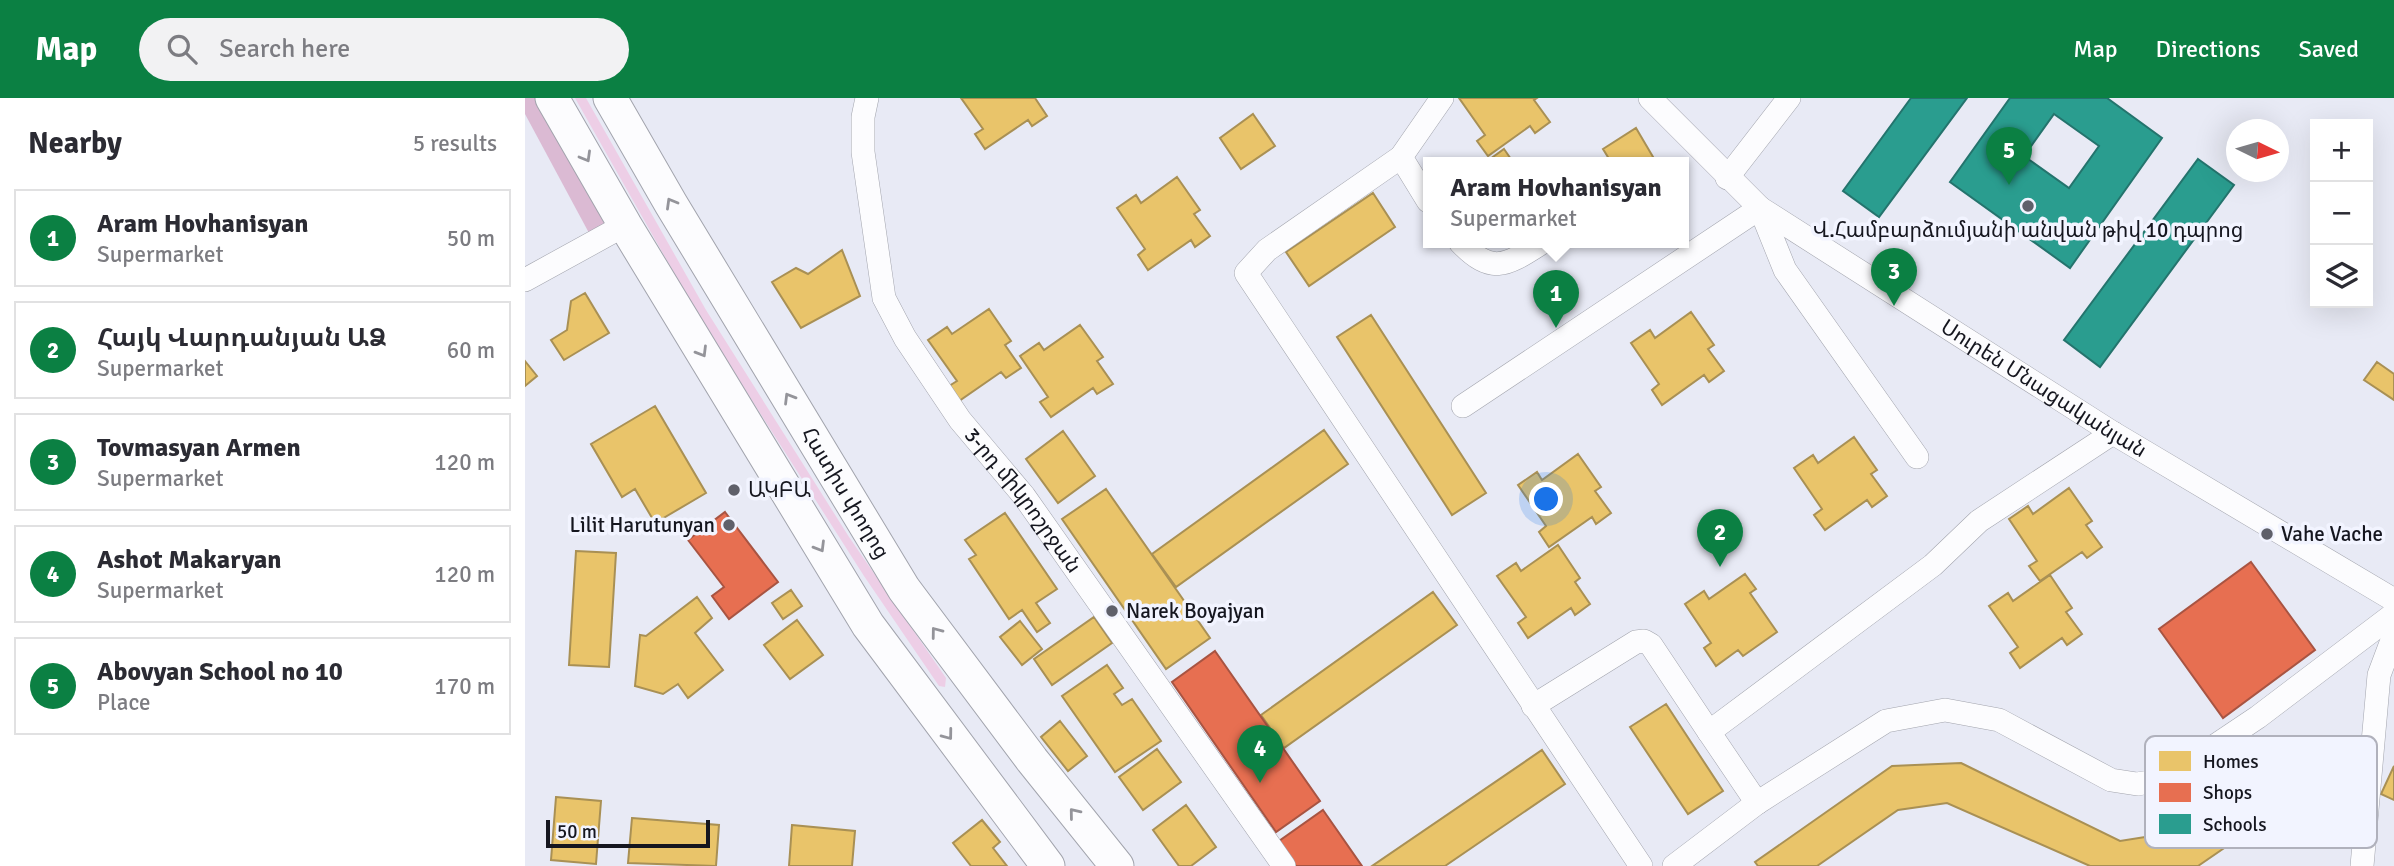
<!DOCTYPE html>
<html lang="en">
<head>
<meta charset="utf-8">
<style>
	:root { --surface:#fff; --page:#f2f2f3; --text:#2b2b33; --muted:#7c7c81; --line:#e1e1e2; --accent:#0b8043 }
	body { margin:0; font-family:Signika,"Noto Sans Armenian",sans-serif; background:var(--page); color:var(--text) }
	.controls { position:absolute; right:21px; top:21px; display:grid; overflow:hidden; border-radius:0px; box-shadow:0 7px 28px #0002 }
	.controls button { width:63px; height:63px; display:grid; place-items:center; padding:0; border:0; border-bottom:2px solid var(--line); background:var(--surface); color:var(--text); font:35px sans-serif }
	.compass { position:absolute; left:1701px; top:21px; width:63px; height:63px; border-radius:50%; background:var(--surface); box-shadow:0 7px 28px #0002; rotate:95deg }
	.scale { position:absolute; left:21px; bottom:18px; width:164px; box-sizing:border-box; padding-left:7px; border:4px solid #15161f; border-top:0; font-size:19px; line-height:24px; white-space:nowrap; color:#15161f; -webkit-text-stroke:5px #f2f4ff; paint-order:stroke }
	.you { position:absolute; left:1022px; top:402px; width:24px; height:24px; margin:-18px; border:5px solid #fff; border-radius:50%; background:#1a73e8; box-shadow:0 0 0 10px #1a73e833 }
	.badge { display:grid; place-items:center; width:46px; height:46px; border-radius:50%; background:var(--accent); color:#fff; font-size:23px; font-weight:700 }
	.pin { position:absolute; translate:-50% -58px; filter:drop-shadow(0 2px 4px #0008) }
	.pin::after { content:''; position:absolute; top:37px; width:24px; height:21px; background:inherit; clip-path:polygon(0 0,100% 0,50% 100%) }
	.popup { position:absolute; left:898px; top:59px; width:266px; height:91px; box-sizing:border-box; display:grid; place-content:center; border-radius:0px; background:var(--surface); filter:drop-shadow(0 2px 5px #0005); font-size:23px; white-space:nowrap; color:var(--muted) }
	.popup b { font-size:26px; color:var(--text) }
	.popup::after { content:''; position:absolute; left:50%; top:100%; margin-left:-14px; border:14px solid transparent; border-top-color:var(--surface) }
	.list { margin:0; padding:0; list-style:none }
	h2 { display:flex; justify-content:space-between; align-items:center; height:91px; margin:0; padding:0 28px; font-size:30px }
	h2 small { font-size:23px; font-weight:400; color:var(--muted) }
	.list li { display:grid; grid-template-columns:46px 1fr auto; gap:21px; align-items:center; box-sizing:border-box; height:98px; margin:0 14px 14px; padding:0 14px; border:2px solid var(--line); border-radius:0px }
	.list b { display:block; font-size:26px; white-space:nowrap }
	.list p { margin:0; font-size:23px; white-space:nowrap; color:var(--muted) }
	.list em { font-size:23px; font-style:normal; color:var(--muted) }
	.icon { flex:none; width:38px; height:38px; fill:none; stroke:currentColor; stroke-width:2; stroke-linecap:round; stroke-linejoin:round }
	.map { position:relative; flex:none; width:1869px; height:768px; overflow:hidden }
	header { display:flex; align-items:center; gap:42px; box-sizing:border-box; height:98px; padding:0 35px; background:var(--accent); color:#fff }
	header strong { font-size:33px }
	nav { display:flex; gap:38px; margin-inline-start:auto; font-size:24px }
	.search { width:490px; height:63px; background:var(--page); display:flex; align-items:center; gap:18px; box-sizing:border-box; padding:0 24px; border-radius:38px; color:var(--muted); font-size:26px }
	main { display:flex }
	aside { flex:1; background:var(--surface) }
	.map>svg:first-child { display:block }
</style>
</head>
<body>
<header>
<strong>Map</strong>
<div class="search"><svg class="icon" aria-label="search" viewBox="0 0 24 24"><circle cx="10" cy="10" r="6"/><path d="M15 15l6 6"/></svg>Search here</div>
<nav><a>Map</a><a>Directions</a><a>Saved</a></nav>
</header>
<main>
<aside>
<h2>Nearby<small>5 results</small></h2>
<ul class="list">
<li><span class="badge">1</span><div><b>Aram Hovhanisyan</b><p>Supermarket</p></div><em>50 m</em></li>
<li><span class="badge">2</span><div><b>Հայկ Վարդանյան ԱՁ</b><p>Supermarket</p></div><em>60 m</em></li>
<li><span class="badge">3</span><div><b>Tovmasyan Armen</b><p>Supermarket</p></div><em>120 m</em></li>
<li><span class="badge">4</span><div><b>Ashot Makaryan</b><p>Supermarket</p></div><em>120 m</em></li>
<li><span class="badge">5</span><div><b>Abovyan School no 10</b><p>Place</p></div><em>170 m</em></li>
</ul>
</aside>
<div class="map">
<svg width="1869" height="768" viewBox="0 0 1869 768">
	<rect width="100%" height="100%" fill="#e8eaf5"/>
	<path fill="#edcee6" d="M 50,0 L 61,0 L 181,212 L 324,439 L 421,580 L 420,589 L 414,588 L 339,478 L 175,221 Z"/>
	<path fill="#dbbad3" d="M 0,0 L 15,0 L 84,125 L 64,135 L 0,16 Z"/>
	<path fill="#e9c46a" stroke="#a99054" stroke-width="2" d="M 436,0 L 510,0 L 522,18 L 507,28 L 503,22 L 460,51 L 450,36 L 458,31 Z
		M 934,0 L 1012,0 L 1009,2 L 1025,24 L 1010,35 L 1005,28 L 963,58 L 952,43 L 960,37 Z
		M 728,16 L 750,48 L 716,71 L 695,40 Z
		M 1111,30 L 1131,64 L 1086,64 L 1078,51 Z
		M 979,51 L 988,64 L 961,64 Z
		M 652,79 L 675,112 L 669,116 L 685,138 L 670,149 L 666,142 L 623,172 L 613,157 L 620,151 L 592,110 L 611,97 L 616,105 Z
		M 848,95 L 870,129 L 784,188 L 761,154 Z
		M 317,152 L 335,198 L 276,230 L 247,184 L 271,170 L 283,176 Z
		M 60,195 L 84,235 L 39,262 L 26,242 L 42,232 L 46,203 Z
		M 464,211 L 486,243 L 480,247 L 496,270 L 481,280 L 476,274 L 434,303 L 424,288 L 432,283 L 403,242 L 422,229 L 427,236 Z
		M 1166,214 L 1189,247 L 1183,251 L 1199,273 L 1184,284 L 1179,277 L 1137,307 L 1127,292 L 1134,286 L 1106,245 L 1125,232 L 1130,240 Z
		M 846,217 L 961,395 L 927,417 L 812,239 Z
		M 555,227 L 578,259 L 572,263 L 588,286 L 572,296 L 568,290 L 526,319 L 515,304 L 523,299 L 495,258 L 514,245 L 519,252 Z
		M 0,263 L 12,278 L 0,288 Z
		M 1852,264 L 1869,276 L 1869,302 L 1839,282 Z
		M 130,308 L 181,395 L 130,425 L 110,391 L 97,399 L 66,346 Z
		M 799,332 L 823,366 L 651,489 L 627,456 Z
		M 538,333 L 570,378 L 533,405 L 501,361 Z
		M 1329,339 L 1352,372 L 1346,376 L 1362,398 L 1347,409 L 1342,402 L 1300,432 L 1289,417 L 1297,411 L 1269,370 L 1288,357 L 1293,365 Z
		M 1053,356 L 1076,389 L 1070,393 L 1086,415 L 1071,426 L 1067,419 L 1024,449 L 1014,434 L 1021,428 L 993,387 L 1012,374 L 1017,382 Z
		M 1544,390 L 1567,423 L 1561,427 L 1577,449 L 1562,460 L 1557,454 L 1515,483 L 1504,468 L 1512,463 L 1484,421 L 1503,408 L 1508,416 Z
		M 581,391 L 685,540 L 641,571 L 537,421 Z
		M 480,415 L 532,491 L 511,505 L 525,525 L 512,534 L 497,512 L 484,521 L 444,461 L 451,457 L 440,442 Z
		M 1033,447 L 1055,480 L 1050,484 L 1065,506 L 1050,517 L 1046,510 L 1003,540 L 993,525 L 1001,519 L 972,478 L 991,465 L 996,473 Z
		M 51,453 L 91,455 L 84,569 L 44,567 Z
		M 1220,476 L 1231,491 L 1225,495 L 1252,534 L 1218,558 L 1213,552 L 1191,568 L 1179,550 L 1186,545 L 1160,506 L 1179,493 L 1184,501 Z
		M 1525,477 L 1547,510 L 1541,514 L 1557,536 L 1542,547 L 1537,540 L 1495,570 L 1485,555 L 1493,549 L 1464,508 L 1483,495 L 1488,503 Z
		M 266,492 L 277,508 L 258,521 L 247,505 Z
		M 908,494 L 932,527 L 759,650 L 736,617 Z
		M 172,499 L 187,520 L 170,535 L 198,572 L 163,600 L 153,586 L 138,596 L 110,588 L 115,537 L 121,538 Z
		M 569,519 L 587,545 L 527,587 L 509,561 Z
		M 272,522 L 298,557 L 265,581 L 239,547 Z
		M 495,523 L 517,551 L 497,567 L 475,539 Z
		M 582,567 L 598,590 L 589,596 L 597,607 L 607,601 L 636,643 L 590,674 L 537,598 Z
		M 1141,606 L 1198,693 L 1163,716 L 1105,629 Z
		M 535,623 L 562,658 L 543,673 L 516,639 Z
		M 632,651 L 656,684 L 618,712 L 594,679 Z
		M 1017,652 L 1040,686 L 920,768 L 847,768 Z
		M 1436,665 L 1595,743 L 1658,733 L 1730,684 L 1753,713 L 1673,768 L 1565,768 L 1422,705 L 1373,712 L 1292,768 L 1233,768 L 1230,764 L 1367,668 Z
		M 1869,668 L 1869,702 L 1856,696 Z
		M 31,699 L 76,703 L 71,766 L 26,762 Z
		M 661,707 L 691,749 L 666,768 L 654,768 L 628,732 Z
		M 107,720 L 194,727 L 191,768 L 103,765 Z
		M 457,722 L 475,744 L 468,750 L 482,768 L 446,768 L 428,745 Z
		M 267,727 L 330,733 L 327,768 L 264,768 Z"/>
	<path fill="#e76f51" stroke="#a85442" stroke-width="2" d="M 200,414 L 253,484 L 204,521 L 187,498 L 199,489 L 163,442 Z
		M 1726,464 L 1790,552 L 1698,620 L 1634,531 Z
		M 690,553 L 795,703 L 751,734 L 647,584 Z
		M 798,712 L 837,768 L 771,768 L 754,743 Z"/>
	<path fill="#2a9d8f" stroke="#24746d" stroke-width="2" fill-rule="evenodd" d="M 1386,0 L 1442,0 L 1354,119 L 1318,93 Z
		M 1485,0 L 1582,0 L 1637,40 L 1545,170 L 1425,84 ZM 1529,16 L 1574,48 L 1544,90 L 1499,58 Z
		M 1673,61 L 1709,87 L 1575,269 L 1539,242 Z"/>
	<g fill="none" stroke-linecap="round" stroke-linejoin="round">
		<g stroke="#a2a4ad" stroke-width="24">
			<g id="minor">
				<path id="s1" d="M 342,0 L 338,19 L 338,54 L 359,200 L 380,240 L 435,322 L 499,398 L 759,768"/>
				<path id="s2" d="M 1125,0 L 1235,110 L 1588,335 L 1869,502"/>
				<path d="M 876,59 L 742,152 L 721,175 L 1116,768"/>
				<path d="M 1202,80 L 1264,0"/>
				<path d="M 903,103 L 876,59 L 917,0"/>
				<path d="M 935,144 C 968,179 983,166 1018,144"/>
				<path d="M 0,182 L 100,127"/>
				<path d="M 938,308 L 1235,110 L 1260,172 L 1392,359"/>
				<path d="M 1008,608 L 1111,544 L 1119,543 L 1126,547 L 1184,634"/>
				<path d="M 1232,705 L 1184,634 L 1408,467 L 1454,423 L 1588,335"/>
				<path d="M 1149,768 L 1232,705 L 1361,623 L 1420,612 L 1474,622 L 1586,682 L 1612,686 L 1639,682 L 1733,619 L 1869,516"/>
				<path d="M 1837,768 L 1854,577 L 1869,537"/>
			</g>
		</g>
		<g stroke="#a2a4ad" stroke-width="35">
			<g id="secondary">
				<path d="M 27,0 L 100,127 L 343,527 L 523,768"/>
				<path id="s3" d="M 85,0 L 146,106 L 379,491 L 507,662 L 592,768"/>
			</g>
		</g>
		<use href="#minor" stroke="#fcfcfe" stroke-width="23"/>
		<use href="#secondary" stroke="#fcfcfe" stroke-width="33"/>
	</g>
	<defs><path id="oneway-chevron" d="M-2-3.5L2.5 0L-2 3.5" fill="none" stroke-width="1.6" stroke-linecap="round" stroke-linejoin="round" transform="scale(1.75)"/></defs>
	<g stroke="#94949a">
		<use href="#oneway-chevron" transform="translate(61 59) rotate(60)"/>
		<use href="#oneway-chevron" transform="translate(146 105) rotate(-120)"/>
		<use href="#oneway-chevron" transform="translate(177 254) rotate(59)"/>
		<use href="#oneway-chevron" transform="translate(264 300) rotate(-121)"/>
		<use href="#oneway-chevron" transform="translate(295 449) rotate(59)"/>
		<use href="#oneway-chevron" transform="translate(411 534) rotate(-127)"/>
		<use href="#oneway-chevron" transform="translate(423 637) rotate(53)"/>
		<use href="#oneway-chevron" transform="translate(549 715) rotate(-129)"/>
	</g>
	<g fill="#5f606a" stroke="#f2f4ff" stroke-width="2.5">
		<circle cx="1503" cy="108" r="7"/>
		<circle cx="209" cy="392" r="7"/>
		<circle cx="204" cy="427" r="7"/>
		<circle cx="1742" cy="436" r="7"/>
		<circle cx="587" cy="513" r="7"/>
	</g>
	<g text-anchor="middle" stroke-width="7" stroke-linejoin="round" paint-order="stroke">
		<g font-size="21" fill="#15161f" stroke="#f2f4ff" text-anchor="start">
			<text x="1503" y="139" text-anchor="middle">Վ.Համբարձումյանի անվան թիվ 10 դպրոց</text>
			<text x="223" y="399">ԱԿԲԱ</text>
			<text x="190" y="434" text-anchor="end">Lilit Harutunyan</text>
			<text x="1756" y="443">Vahe Vache</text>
			<text x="601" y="520">Narek Boyajyan</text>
		</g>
		<g font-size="21" fill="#15161f" stroke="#f2f4ff">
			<text dy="7" stroke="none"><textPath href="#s2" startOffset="492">Սուրեն Մնացականյան</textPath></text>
			<text dy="7" stroke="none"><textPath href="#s3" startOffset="460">Հատիս փողոց</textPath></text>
			<text dy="7" stroke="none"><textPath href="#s1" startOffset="448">3-րդ միկրոշրջան</textPath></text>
		</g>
	</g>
	<rect x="1620" y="638" width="232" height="112" rx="10" fill="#f2f4ff" stroke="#b0b1bc" stroke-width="2"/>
	<rect x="1634" y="653" width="32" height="20" fill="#e9c46a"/>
	<rect x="1634" y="685" width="32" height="19" fill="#e76f51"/>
	<rect x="1634" y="716" width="32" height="20" fill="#2a9d8f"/>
	<g font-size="19" fill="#15161f">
		<text x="1678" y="670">Homes</text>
		<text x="1678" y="701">Shops</text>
		<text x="1678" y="733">Schools</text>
	</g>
</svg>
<div class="controls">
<button>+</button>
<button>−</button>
<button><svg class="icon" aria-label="layers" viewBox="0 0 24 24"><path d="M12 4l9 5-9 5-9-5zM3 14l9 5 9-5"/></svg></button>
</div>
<svg class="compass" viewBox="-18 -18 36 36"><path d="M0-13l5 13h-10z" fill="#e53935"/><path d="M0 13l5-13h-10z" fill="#7c7c81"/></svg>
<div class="scale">50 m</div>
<div class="you"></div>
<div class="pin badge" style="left:1031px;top:230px">1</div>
<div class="popup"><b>Aram Hovhanisyan</b>Supermarket</div>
<div class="pin badge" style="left:1195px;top:469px">2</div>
<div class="pin badge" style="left:1369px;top:208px">3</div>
<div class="pin badge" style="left:735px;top:685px">4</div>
<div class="pin badge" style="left:1484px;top:87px">5</div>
</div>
</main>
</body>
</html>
